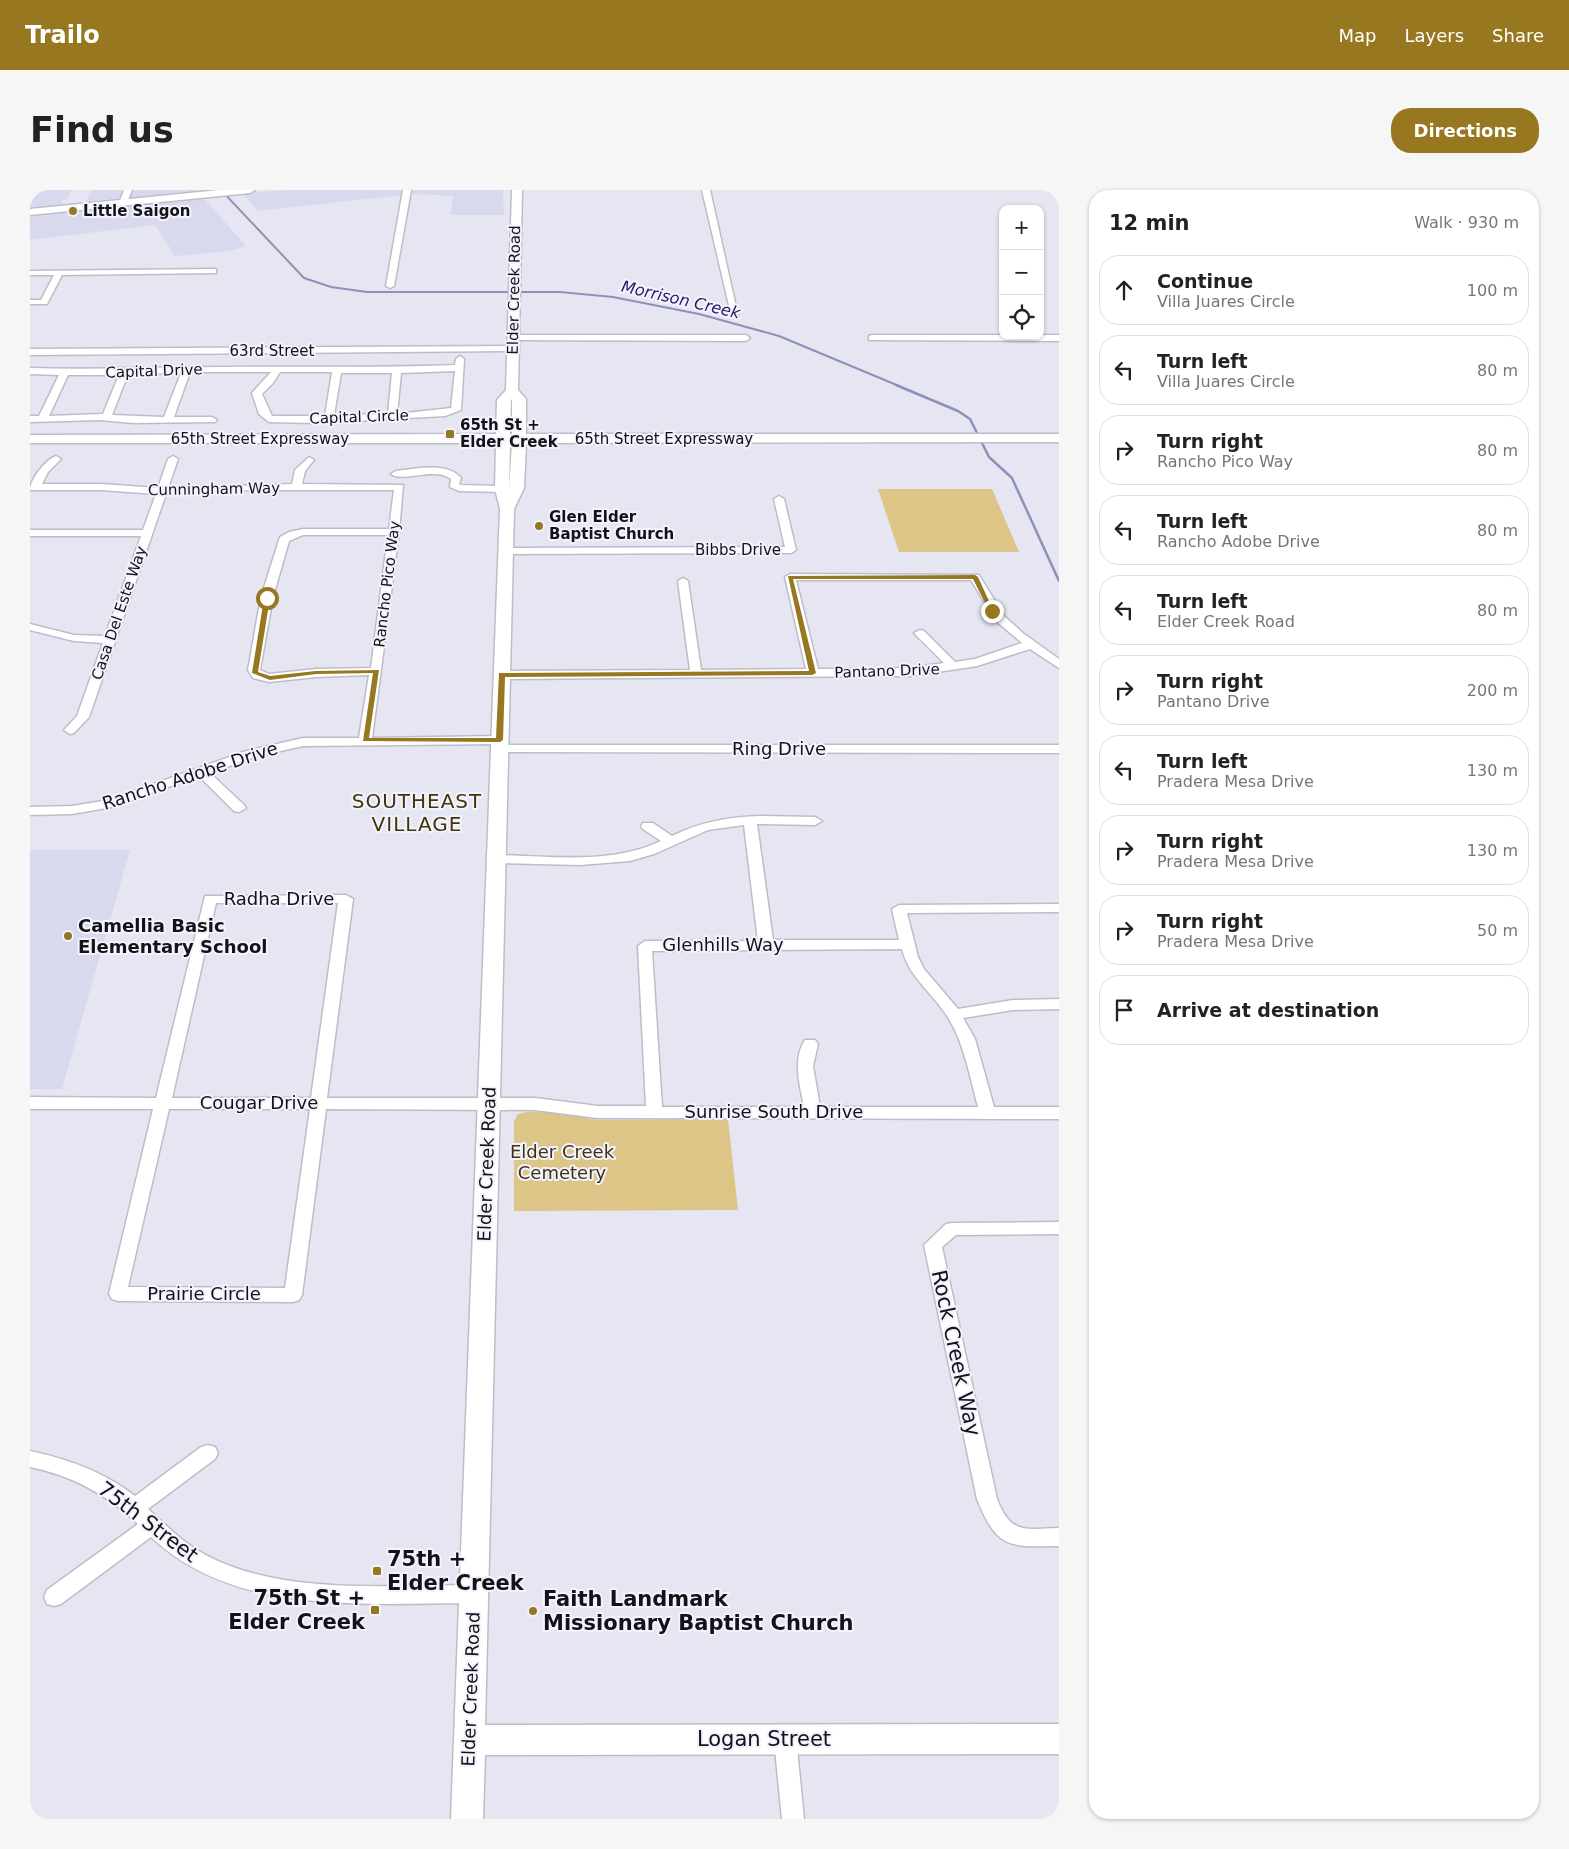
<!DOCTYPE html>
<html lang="en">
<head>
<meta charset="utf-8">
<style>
	:root { --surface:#fff; --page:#f6f6f6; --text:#222; --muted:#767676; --line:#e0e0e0; --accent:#977720 }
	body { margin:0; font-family:"DejaVu Sans",sans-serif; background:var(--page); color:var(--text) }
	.controls { position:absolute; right:15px; top:15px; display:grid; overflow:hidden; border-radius:10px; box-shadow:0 1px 4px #0004 }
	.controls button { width:45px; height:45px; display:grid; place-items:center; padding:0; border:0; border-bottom:1px solid var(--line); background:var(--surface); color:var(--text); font:25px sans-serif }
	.stop { position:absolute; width:15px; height:15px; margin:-11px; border:4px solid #977720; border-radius:50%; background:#fff }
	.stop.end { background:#977720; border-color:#fff; box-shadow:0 1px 5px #0008 }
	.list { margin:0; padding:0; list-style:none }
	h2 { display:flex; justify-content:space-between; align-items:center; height:65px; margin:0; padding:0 20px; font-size:21px }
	h2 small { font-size:16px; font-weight:400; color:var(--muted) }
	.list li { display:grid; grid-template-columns:32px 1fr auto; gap:15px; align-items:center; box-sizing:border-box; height:70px; margin:0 10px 10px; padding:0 10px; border:1px solid var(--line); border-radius:20px }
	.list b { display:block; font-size:19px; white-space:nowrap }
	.list p { margin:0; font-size:16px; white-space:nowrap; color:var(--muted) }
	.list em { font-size:16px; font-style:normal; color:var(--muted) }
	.icon { flex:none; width:28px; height:28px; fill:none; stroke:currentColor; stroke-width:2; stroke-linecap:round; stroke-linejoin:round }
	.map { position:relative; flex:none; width:1029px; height:1629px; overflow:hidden; border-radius:20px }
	header { display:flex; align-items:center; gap:30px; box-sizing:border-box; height:70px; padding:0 25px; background:var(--accent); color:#fff }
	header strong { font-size:24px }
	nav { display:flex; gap:28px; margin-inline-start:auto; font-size:18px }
	.intro { display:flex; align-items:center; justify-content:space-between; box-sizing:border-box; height:120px; padding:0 30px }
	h1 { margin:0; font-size:35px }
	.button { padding:12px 22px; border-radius:20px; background:var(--accent); color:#fff; font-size:18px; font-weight:700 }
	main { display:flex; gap:30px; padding:0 30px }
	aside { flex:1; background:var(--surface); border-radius:20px; box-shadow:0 1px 4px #0004 }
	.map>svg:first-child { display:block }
</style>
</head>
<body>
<header>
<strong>Trailo</strong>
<nav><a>Map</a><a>Layers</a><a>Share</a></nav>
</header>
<div class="intro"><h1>Find us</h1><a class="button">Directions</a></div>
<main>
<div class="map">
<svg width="1029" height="1629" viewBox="0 0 1029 1629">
	<rect width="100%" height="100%" fill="#e6e6f3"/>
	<path fill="#d9d9ed" d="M 5,0 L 42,0 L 37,10 L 32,10 L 34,16 L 0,20 L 0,2 Z
		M 62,0 L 92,0 L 89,8 L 56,12 Z
		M 102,0 L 171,0 L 100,8 Z
		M 258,0 L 473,0 L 474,25 L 421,25 L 423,6 L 384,4 L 228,21 L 212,3 Z
		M 172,6 L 216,56 L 201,61 L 145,66 L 125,35 L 0,50 L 0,27 Z
		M 0,660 L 100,660 L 32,899 L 0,899 Z"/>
	<path fill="#ddc487" d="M 848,299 L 962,299 L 989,362 L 869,362 Z
		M 497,922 L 517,922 L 569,930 L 698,929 L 708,1020 L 484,1021 L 484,931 L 488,924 Z"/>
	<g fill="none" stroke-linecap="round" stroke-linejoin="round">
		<path stroke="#918fb9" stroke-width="2" d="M 191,0 L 274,88 L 301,97 L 337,102 L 530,102 L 583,107 L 669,124 L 749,146 L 869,196"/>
		<path stroke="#918fb9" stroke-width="2.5" d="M 866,195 L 928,221 L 940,229 L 959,267 L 982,288 L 1029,391"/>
		<g stroke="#bdbdca" stroke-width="3">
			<path id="street" d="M 94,0 L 102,0 L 97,13 L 93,15 L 89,13 Z
				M 373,0 L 381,0 L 364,96 L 360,98 L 356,96 Z
				M 672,0 L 680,0 L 708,126 L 701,124 Z
				M 183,79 L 186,79 L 186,83 L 32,85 L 17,114 L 0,114 L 0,110 L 11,110 L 24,85 L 0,85 L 0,81 Z
				M 483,145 L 716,145 L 720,148 L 716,151 L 480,150 L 480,146 Z
				M 842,145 L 1029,145 L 1029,151 L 839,150 L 839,146 Z
				M 483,156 L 487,159 L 486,161 L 0,165 L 0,159 Z
				M 430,166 L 434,169 L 431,220 L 415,226 L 286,233 L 239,232 L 229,224 L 222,203 L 241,182 L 160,182 L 144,227 L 182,227 L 187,230 L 185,232 L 103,233 L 70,230 L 0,232 L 0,226 L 9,226 L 29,185 L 0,184 L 0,178 C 66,180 131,177 197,177 C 273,176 349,178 425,175 L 426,169 ZM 425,181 L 421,218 L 367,224 L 371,183 ZM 250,182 L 302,182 L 295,226 L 242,226 L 232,204 L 243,193 ZM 151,183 L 134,227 L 82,225 L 98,184 ZM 311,183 L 362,183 L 358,224 L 304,225 ZM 38,185 L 89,185 L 73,224 L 19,226 Z
				M 26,266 L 31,269 L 18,282 L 12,294 L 71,294 L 128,298 L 138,269 L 143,266 L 148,269 L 138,298 L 262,294 L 265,280 L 279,267 L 284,270 L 275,281 L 272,294 L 373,295 L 369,342 L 342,548 L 470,546 L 476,550 L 470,554 L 273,556 L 224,567 L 180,583 L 214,615 L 216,618 L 209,622 L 204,621 L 169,586 L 82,617 L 42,624 L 0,625 L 0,617 L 42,616 L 79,610 L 216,561 L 273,548 L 329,548 L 339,485 L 286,487 L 239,492 L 223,488 L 218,480 L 231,407 L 250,347 L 259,342 L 273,339 L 359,339 L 364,300 L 219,300 L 136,304 L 59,527 L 44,543 L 40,544 L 34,540 L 47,526 L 73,453 L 44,451 L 0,440 L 0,434 L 44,445 L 75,446 L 111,346 L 0,346 L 0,340 L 113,340 L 126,304 L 71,300 L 0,300 C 0,290 15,270 26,266 ZM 273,345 L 358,345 L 341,478 L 286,479 L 239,484 L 230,480 L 243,407 L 259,351 Z
				M 389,278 C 403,277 421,276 431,288 L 429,294 L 431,295 L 472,296 L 477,299 L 472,302 L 429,301 L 420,297 L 421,289 C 404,276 372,293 361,284 L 366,281 Z
				M 749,306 L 754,309 L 766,360 L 761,363 L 475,364 L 470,361 L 475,358 L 755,357 L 744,309 Z
				M 760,384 L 949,385 L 974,426 L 994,444 L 1029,469 L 1029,478 L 1000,459 L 947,476 L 881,486 L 472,489 L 466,485 L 472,481 L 660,480 L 648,391 L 653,388 L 658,391 L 671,480 L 776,479 L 755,387 ZM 766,390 L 941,390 L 966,431 L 992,453 L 945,469 L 925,472 L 894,441 L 890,440 L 884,443 L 914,473 L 881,478 L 788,479 Z
				M 469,555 L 1029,555 L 1029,563 L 465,562 L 463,559 L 465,556 Z
				M 730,626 L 785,627 L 792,631 L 785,635 L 727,634 L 743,750 L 869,750 L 862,719 L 869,715 L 1029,714 L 1029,722 L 877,723 L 888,767 L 894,779 L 928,819 L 983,810 L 1029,809 L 1029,819 L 983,820 L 933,828 L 945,849 L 964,917 L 1029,917 L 1029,929 L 568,928 L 505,920 L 296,919 L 272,1105 L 269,1110 L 263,1112 L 88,1111 L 82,1109 L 79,1104 L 123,919 L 0,919 L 0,907 L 126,908 L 175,706 L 316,705 L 323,709 L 297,908 L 505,908 L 568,916 L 616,916 L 608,756 L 615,751 L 728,751 L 714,635 L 678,640 L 624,664 L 600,671 L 550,675 L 466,673 L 459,669 L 466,665 C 521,666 580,675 631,651 L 613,639 L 611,636 L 613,633 L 623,633 L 642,646 C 670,632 698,627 730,626 ZM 186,713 L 308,713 L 281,908 L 142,908 ZM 872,759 C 879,788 904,804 919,829 C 935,856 940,888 948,917 L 790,917 L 783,876 L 788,854 L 785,850 L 775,850 C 762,870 770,895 774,917 L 632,917 L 622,761 ZM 139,919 L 280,919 L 255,1098 L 98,1097 Z
				M 1029,1032 L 1029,1044 L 926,1045 L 912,1057 L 967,1309 C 981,1345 995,1339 1029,1338 L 1029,1356 C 979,1357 967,1359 947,1309 L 894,1055 L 916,1034 L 922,1033 Z
				M 178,1255 L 185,1257 L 188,1263 L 185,1269 L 118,1319 C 136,1335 153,1353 174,1364 C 250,1406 360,1395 444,1395 L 451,1397 L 454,1404 L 451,1411 L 444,1413 C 336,1413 206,1427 121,1347 L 31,1414 L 24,1416 L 17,1414 L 14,1407 L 17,1400 L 108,1334 C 76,1304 43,1286 0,1277 L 0,1261 C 38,1269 74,1282 105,1306 L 171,1257 Z
				M 755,1538 L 763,1542 L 766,1549 L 774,1629 L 752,1629 L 744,1549 L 747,1542 Z"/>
		</g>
		<g stroke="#bdbdca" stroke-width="3">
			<path id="secondary" d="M 189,0 L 225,0 L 220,3 L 0,25 L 0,19 Z
				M 482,0 L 492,0 L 488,200 L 496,209 L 496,244 L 1029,244 L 1029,252 L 496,253 L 494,298 L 484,319 L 455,1535 L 1029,1534 L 1029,1564 L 455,1565 L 453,1629 L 421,1629 L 470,319 L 465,299 L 466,253 L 0,253 L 0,245 L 466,244 L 467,210 L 476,200 ZM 482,209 L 482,244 L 480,244 L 481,210 ZM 480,253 L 482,253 L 479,299 Z"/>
		</g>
		<use href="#street" fill="#fff" fill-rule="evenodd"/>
		<use href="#secondary" fill="#fff" fill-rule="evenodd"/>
	</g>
	<path fill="#977720" d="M 945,385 L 948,387 L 964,422 L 959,421 L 943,389 L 763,389 L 786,483 L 782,485 L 475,487 L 473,550 L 470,552 L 333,551 L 343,483 L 286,484 L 240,490 L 222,483 L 234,408 L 237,406 L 240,408 L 228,482 L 240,486 L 286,481 L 349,480 L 339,548 L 466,548 L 469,483 L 779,481 L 758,386 Z"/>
	<g fill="#977720" stroke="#f3f3fe" stroke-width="2">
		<circle cx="43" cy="21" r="5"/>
		<rect x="415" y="239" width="10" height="10" rx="2.5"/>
		<circle cx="509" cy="336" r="5"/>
		<circle cx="38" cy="746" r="5"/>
		<rect x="342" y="1376" width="10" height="10" rx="2.5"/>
		<rect x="340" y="1415" width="10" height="10" rx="2.5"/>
		<circle cx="503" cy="1421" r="5"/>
	</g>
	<g text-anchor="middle" stroke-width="4" stroke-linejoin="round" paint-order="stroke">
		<g font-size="15" font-weight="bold" fill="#121217" stroke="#f3f3fe" text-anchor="start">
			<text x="53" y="26">Little Saigon</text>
			<text x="430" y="240">65th St +<tspan x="430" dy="17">Elder Creek</tspan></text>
			<text x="519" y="332">Glen Elder<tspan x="519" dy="17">Baptist Church</tspan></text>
		</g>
		<g font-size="15" fill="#121217" stroke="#f3f3fe">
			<text transform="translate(484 100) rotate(-89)" y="5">Elder Creek Road</text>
			<text x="242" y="166">63rd Street</text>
			<text transform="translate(124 181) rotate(-2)" y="5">Capital Drive</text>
			<text transform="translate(329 227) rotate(-2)" y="5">Capital Circle</text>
			<text x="230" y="254">65th Street Expressway</text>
			<text x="634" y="254">65th Street Expressway</text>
			<text transform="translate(184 299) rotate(-1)" y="5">Cunningham Way</text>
			<text x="708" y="365">Bibbs Drive</text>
			<text transform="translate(357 394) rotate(-83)" y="5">Rancho Pico Way</text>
			<text transform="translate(89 423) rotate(-71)" y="5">Casa Del Este Way</text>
			<text transform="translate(857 481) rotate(-2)" y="5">Pantano Drive</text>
		</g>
		<g font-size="16" font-style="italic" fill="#2a1666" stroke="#f3f3fe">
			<text transform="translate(651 109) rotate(13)" y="6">Morrison Creek</text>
		</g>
		<g font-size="18" fill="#121217" stroke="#f3f3fe">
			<text x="749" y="565">Ring Drive</text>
			<text transform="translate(160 586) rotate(-18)" y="6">Rancho Adobe Drive</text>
			<text x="249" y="715">Radha Drive</text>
			<text x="693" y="761">Glenhills Way</text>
			<text x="229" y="919">Cougar Drive</text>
			<text x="744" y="928">Sunrise South Drive</text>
			<text transform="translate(457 974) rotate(-88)" y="6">Elder Creek Road</text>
			<text x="174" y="1110">Prairie Circle</text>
			<text transform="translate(441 1499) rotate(-88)" y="6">Elder Creek Road</text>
		</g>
		<g font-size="18" font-weight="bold" fill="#121217" stroke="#f3f3fe" text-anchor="start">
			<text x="48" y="742">Camellia Basic<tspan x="48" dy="21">Elementary School</tspan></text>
		</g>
		<g font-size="18" fill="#3e3110" stroke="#f3f3fe">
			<text x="532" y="968">Elder Creek<tspan x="532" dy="21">Cemetery</tspan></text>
		</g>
		<g font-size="20" letter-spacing="1" fill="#423309" stroke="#f3f3fe">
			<text x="387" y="618">SOUTHEAST<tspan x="387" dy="23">VILLAGE</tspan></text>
		</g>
		<g font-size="21" fill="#121217" stroke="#f3f3fe">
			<text transform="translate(926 1163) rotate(78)" y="7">Rock Creek Way</text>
			<text transform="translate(118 1332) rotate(37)" y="7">75th Street</text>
			<text x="734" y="1556">Logan Street</text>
		</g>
		<g font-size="21" font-weight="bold" fill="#121217" stroke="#f3f3fe" text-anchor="start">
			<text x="357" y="1376">75th +<tspan x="357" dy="24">Elder Creek</tspan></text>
			<text x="335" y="1415" text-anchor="end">75th St +<tspan x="335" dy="24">Elder Creek</tspan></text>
			<text x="513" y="1416">Faith Landmark<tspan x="513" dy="24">Missionary Baptist Church</tspan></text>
		</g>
	</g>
</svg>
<div class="controls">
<button>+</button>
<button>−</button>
<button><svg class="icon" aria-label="locate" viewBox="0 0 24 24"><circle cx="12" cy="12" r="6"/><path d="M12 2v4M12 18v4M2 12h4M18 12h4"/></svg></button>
</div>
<div class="stop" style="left:237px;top:408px"></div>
<div class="stop end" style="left:962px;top:421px"></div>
</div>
<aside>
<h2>12 min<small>Walk · 930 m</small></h2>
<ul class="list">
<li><svg class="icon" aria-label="ahead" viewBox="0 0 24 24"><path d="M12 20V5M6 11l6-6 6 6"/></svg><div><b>Continue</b><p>Villa Juares Circle</p></div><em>100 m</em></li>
<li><svg class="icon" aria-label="left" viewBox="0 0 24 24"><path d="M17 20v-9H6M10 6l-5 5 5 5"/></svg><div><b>Turn left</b><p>Villa Juares Circle</p></div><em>80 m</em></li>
<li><svg class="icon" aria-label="right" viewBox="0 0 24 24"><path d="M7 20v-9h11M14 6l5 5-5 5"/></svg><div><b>Turn right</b><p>Rancho Pico Way</p></div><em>80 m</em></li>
<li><svg class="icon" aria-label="left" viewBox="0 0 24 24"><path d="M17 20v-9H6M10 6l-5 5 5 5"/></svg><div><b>Turn left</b><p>Rancho Adobe Drive</p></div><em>80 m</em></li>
<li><svg class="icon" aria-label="left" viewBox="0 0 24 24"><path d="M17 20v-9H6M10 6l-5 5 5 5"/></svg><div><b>Turn left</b><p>Elder Creek Road</p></div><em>80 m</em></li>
<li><svg class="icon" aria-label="right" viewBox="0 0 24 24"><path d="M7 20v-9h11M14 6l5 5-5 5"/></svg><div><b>Turn right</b><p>Pantano Drive</p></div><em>200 m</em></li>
<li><svg class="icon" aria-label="left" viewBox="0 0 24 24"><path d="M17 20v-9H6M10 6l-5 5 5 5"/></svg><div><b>Turn left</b><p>Pradera Mesa Drive</p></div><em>130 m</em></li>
<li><svg class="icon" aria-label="right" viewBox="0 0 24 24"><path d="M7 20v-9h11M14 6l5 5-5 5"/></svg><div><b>Turn right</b><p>Pradera Mesa Drive</p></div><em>130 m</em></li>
<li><svg class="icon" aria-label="right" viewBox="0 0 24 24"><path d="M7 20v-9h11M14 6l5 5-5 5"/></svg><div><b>Turn right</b><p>Pradera Mesa Drive</p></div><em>50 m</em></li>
<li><svg class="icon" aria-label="arrive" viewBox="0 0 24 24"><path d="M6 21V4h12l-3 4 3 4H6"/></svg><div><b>Arrive at destination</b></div></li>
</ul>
</aside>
</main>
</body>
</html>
